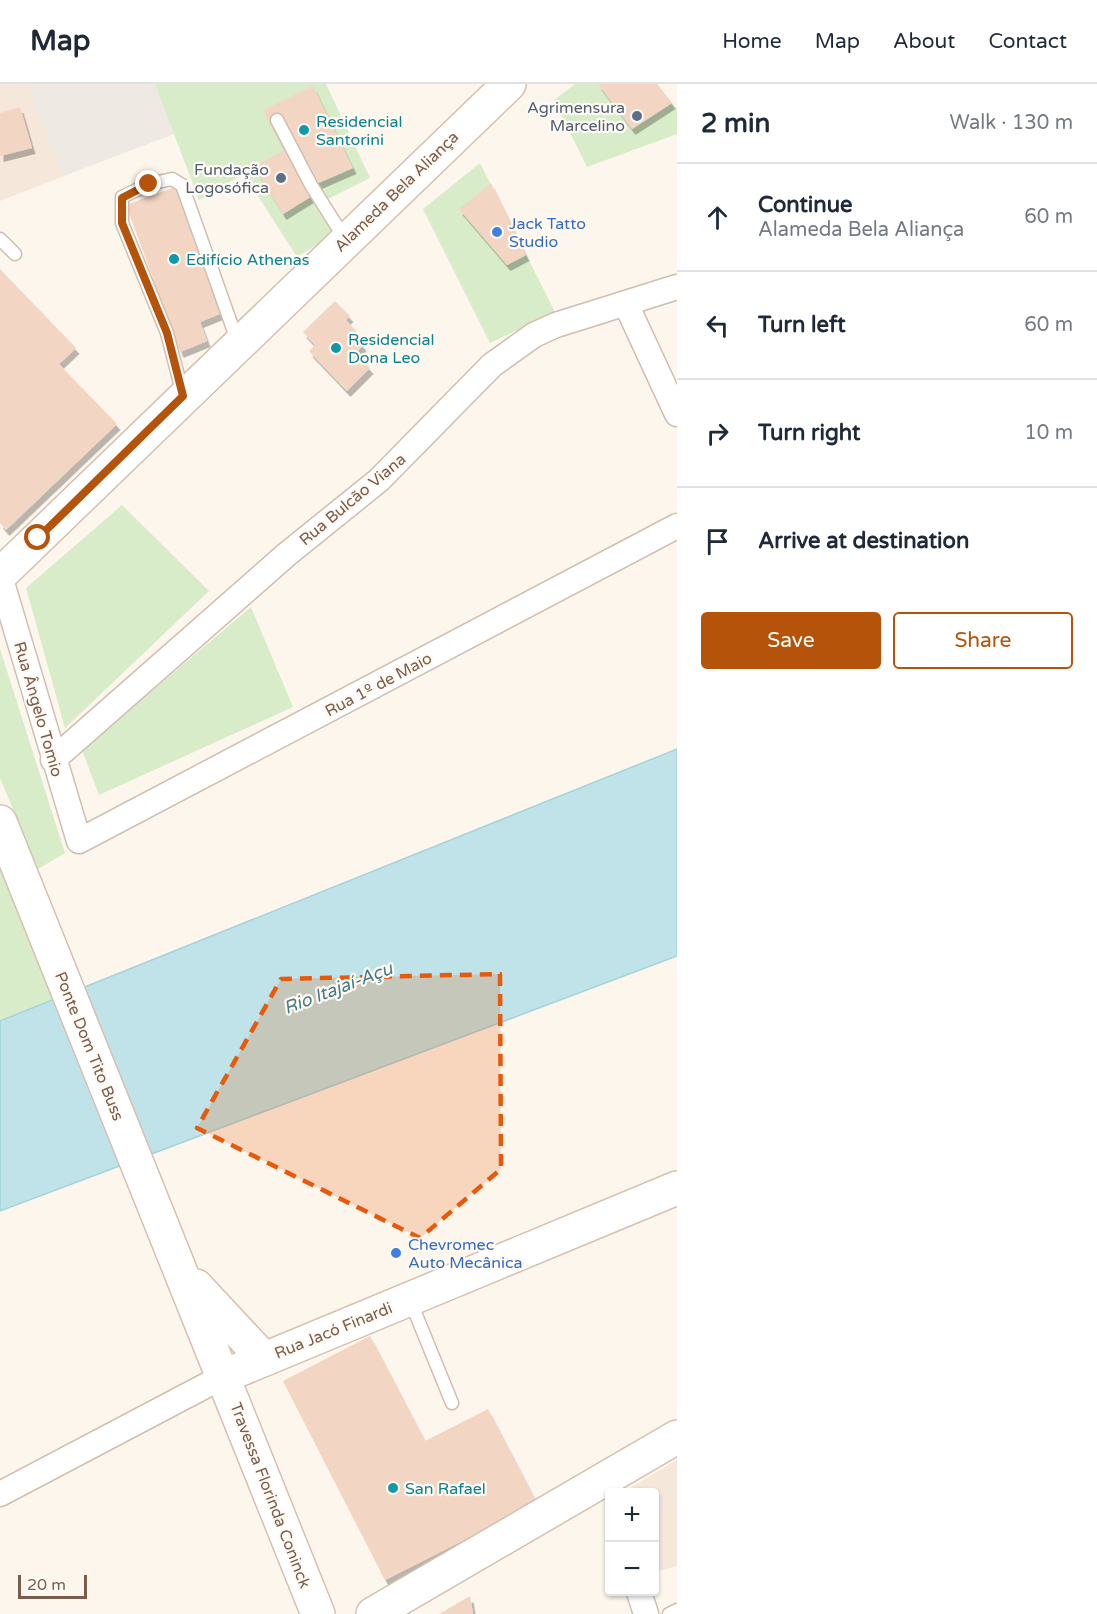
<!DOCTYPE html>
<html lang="en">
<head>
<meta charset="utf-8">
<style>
	:root { --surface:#fff; --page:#f2f2f3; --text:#1f2937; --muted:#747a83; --line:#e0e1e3; --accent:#b45309 }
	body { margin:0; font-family:"Varela Round",sans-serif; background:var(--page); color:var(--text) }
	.controls { position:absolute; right:18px; bottom:18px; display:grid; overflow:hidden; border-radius:6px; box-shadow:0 2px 4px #0004 }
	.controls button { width:54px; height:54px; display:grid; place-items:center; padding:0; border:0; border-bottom:2px solid var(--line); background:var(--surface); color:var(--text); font:30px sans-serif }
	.scale { position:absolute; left:18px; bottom:15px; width:69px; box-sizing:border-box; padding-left:6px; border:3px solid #7a5c4d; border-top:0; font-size:16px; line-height:21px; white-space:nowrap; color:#7a5c4d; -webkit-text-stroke:4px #fffaf3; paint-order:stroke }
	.stop { position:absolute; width:18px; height:18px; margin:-14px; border:4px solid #b45309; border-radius:50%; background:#fff }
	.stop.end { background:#b45309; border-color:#fff; box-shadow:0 2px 6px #0008 }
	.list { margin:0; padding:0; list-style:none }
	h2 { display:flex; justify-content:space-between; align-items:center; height:78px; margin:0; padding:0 24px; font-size:26px }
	h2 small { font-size:20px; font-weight:400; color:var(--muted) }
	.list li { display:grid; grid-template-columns:39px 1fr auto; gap:18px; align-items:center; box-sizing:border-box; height:108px; padding:0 24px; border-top:2px solid var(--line) }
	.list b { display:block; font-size:22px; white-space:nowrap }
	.list p { margin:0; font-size:20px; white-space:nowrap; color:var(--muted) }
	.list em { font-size:20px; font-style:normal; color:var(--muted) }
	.actions { display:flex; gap:12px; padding:18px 24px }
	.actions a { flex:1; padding:14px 0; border:2px solid var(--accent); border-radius:6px; text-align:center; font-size:21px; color:var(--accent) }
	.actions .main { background:var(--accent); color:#fff }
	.icon { flex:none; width:33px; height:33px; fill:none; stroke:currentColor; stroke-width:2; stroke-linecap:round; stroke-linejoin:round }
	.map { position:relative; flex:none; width:677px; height:1530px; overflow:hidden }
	header { display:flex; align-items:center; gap:36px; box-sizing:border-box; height:84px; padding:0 30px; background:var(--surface); border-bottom:2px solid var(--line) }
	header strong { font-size:28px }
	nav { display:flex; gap:33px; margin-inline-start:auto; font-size:21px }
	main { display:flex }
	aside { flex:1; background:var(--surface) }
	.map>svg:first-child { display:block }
</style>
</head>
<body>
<header>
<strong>Map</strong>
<nav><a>Home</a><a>Map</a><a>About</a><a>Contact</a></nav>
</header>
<main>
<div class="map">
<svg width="677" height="1530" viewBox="0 0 677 1530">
	<defs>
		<filter id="shadow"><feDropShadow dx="3.5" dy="6" stdDeviation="0" flood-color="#0004"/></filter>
	</defs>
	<rect width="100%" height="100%" fill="#fdf6ec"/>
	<path fill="#f5e8da" d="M 0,0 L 28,0 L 64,92 L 0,117 Z
		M 677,1376 L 677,1482 L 656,1488 L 654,1408 L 634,1408 L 632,1403 Z"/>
	<path fill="#efe9e4" d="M 28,0 L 155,0 L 174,50 L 64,92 Z"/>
	<path fill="#d8ecc9" d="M 155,0 L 326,0 L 370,94 L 318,120 L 336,149 L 297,173 L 244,90 L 199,116 Z
		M 575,0 L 657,0 L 677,25 L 677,50 L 587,83 L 554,16 Z
		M 480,79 L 555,228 L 490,259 L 423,125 Z
		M 122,421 L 209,507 L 65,644 L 26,504 Z
		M 251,523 L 293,623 L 99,711 L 82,666 Z
		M 0,565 L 65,769 L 38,785 L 0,694 Z
		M 0,773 L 53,915 L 0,937 Z"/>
	<path fill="#bfe3e8" stroke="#a5d3da" stroke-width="1.5" d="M 677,665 L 677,872 L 0,1127 L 0,937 Z"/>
	<path fill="#f3d5c3" filter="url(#shadow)" d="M 598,0 L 657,0 L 672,19 L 632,45 Z
		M 313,2 L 353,84 L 307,104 L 312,112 L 283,130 L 254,83 L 284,66 L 263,26 Z
		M 20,23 L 32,64 L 0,72 L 0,29 Z
		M 491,99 L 526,171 L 507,181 L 459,125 Z
		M 175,103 L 222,229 L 200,238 L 207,257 L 180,268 L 126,121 Z
		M 0,185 L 76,264 L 59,280 L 117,340 L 6,446 L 0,439 Z
		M 335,217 L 350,232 L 346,236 L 357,248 L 354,251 L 363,261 L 356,269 L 370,284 L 347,307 L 309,267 L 315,261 L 303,248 Z
		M 370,1252 L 425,1357 L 488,1325 L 537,1419 L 385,1496 L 283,1297 Z
		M 470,1512 L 473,1530 L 439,1530 Z"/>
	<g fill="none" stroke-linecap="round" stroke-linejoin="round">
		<g stroke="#d1beb0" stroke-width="15">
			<path id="lane" d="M 277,36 L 311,101 L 345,155
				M 0,155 L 15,170
				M 183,311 L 167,249 L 122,139 L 122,113 L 149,100 L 172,95 L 182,101 L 238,259
				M 410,1216 L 452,1319
				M 669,1530 L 677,1526"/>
		</g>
		<g stroke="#d1beb0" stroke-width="27">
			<path id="street" d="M 626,220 L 677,330
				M 0,492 L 79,757 L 677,442
				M 53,676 L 286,471 L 379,396 L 492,281 L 534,251 L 556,241 L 677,203
				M 0,1410 L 224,1292
				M 639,1508 L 646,1530"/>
		</g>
		<g stroke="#d6c0b0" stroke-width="36">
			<path id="secondary" d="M 0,491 L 509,0
				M 0,738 L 318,1530
				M 196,1202 L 264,1275
				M 224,1292 L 677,1104
				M 373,1530 L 677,1353"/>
		</g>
		<use href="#lane" stroke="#fff" stroke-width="12"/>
		<use href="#street" stroke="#fff" stroke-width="24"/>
		<use href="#secondary" stroke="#fff" stroke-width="33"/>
	</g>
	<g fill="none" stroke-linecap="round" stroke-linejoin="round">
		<path stroke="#b45309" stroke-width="8" d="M 38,454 L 183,312 L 167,249 L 122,139 L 122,114 L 149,100"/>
	</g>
	<path fill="#e8590c" fill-opacity="0.2" stroke="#e8590c" stroke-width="4.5" stroke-dasharray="12 8" stroke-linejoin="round" d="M 500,890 L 501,1085 L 420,1154 L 197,1044 L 281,895 Z"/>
	<g fill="#5c6f8a" stroke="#fffaf3" stroke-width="2">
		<circle cx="637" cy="32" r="6"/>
		<circle cx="281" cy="94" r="6"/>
	</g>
	<g fill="#0f9aa8" stroke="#fffaf3" stroke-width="2">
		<circle cx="304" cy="46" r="6"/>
		<circle cx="174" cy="175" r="6"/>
		<circle cx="336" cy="264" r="6"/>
		<circle cx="393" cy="1404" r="6"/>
	</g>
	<g fill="#3f7fe0" stroke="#fffaf3" stroke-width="2">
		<circle cx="497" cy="148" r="6"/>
		<circle cx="396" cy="1169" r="6"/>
	</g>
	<g text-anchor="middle" stroke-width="4.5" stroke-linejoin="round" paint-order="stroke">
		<g font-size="16" fill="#4e5e75" stroke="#fffaf3" text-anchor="end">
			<text x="625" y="29">Agrimensura<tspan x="625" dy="18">Marcelino</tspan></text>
			<text x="269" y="91">Fundação<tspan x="269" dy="18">Logosófica</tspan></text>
		</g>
		<g font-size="16" fill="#0d838f" stroke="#fffaf3" text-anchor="start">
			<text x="316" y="43">Residencial<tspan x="316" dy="18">Santorini</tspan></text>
			<text x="186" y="181">Edifício Athenas</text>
			<text x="348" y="261">Residencial<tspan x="348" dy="18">Dona Leo</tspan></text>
			<text x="405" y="1410">San Rafael</text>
		</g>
		<g font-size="16" fill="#7a5c4d" stroke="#fffaf3">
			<text transform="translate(396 107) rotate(-44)" y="6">Alameda Bela Aliança</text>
			<text transform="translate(352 415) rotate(-40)" y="6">Rua Bulcão Viana</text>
			<text transform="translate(378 600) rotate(-28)" y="6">Rua 1º de Maio</text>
			<text transform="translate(39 625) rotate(74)" y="6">Rua Ângelo Tomio</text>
			<text transform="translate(90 962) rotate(68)" y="6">Ponte Dom Tito Buss</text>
			<text transform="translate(333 1246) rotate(-22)" y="6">Rua Jacó Finardi</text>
			<text transform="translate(271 1411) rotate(69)" y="6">Travessa Florinda Coninck</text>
		</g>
		<g font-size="16" fill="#366cbe" stroke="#fffaf3" text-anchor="start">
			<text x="509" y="145">Jack Tatto<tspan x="509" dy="18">Studio</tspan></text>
			<text x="408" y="1166">Chevromec<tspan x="408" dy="18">Auto Mecânica</tspan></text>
		</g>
		<g font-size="18" font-style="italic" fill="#437c86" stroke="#fffaf3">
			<text transform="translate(338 904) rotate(-21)" y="6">Rio Itajaí-Açu</text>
		</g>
	</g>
</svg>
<div class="controls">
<button>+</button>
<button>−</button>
</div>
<div class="scale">20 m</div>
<div class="stop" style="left:38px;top:454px"></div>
<div class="stop end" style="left:149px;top:100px"></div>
</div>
<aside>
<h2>2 min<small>Walk · 130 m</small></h2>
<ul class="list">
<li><svg class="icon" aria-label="ahead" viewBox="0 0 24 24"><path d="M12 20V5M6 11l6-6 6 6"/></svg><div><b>Continue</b><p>Alameda Bela Aliança</p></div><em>60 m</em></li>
<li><svg class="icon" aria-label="left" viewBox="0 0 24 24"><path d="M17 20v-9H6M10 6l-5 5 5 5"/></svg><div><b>Turn left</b></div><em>60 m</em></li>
<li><svg class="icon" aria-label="right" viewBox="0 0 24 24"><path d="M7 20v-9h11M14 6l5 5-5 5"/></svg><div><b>Turn right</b></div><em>10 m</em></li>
<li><svg class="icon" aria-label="arrive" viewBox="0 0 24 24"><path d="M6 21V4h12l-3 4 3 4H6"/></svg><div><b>Arrive at destination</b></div></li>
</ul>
<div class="actions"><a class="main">Save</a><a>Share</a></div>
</aside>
</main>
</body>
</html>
